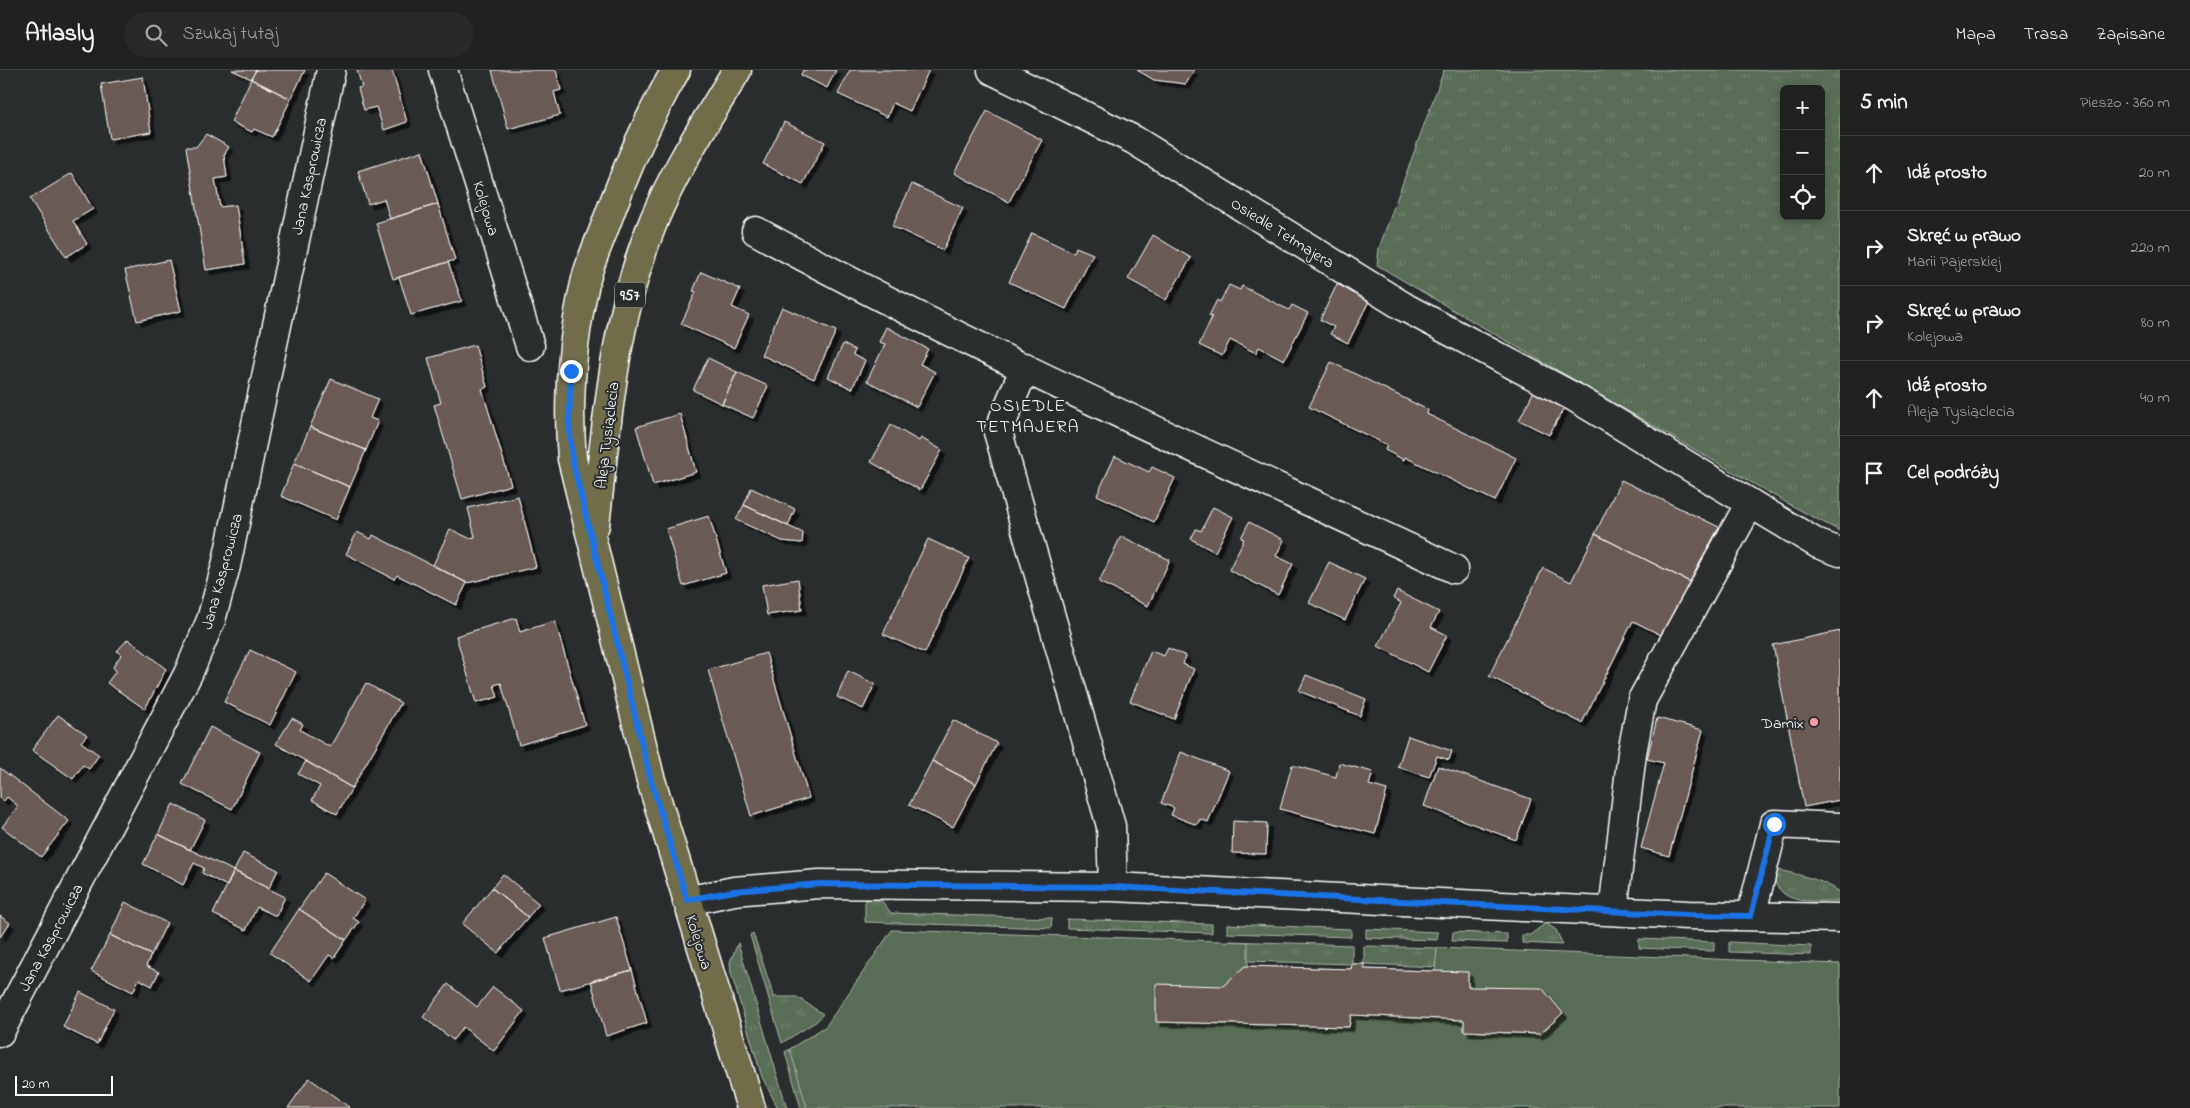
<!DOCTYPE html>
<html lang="pl">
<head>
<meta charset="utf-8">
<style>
	:root { --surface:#202222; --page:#282a2a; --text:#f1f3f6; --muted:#a2a4a5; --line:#3d3f40 }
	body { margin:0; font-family:"Indie Flower",sans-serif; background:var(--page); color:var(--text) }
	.controls { position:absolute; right:15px; top:15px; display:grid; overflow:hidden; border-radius:8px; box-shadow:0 2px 8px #0003 }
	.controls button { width:45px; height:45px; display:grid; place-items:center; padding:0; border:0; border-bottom:1px solid var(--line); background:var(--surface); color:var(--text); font:25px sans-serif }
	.scale { position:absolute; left:15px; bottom:12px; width:98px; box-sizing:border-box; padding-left:5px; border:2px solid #fff; border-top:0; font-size:14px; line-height:18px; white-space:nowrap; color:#fff; -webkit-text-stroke:4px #2a2d2e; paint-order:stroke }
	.stop { position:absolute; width:15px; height:15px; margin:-11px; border:4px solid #1a73e8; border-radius:50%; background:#fff }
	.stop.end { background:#1a73e8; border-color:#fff; box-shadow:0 1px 5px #0008 }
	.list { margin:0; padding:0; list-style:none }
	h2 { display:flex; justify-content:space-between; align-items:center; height:65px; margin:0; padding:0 20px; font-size:21px }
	h2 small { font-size:16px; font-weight:400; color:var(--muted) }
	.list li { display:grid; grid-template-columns:32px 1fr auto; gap:15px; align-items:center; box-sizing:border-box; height:75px; padding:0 20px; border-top:1px solid var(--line) }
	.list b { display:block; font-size:19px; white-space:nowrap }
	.list p { margin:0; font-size:16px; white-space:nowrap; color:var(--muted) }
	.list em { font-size:16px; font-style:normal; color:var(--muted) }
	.icon { flex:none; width:28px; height:28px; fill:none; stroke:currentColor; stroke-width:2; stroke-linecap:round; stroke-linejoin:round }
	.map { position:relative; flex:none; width:1840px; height:1038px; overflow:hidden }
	header { display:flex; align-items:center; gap:30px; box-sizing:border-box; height:70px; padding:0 25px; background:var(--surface); border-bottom:1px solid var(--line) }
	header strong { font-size:24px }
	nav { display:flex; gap:28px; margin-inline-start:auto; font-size:18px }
	.search { width:350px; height:45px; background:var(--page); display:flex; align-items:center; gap:12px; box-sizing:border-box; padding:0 18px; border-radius:28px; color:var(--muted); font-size:19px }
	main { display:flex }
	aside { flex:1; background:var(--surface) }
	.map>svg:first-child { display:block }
</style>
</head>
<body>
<header>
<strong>Atlasly</strong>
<div class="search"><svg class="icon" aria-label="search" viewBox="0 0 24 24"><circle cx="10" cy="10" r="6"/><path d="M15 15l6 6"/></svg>Szukaj tutaj</div>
<nav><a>Mapa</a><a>Trasa</a><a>Zapisane</a></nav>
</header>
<main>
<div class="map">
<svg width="1840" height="1038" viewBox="0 0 1840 1038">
	<defs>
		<pattern id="grass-tufts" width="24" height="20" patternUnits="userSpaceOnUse" patternTransform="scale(1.25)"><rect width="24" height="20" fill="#596c56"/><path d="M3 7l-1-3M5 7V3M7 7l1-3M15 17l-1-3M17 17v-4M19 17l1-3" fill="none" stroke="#72826f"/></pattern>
		<filter id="shadow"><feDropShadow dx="4.5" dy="4.5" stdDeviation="0" flood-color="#0009"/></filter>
	</defs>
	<rect width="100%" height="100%" fill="#2a2d2e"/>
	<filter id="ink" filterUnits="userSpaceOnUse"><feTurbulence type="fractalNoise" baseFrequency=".02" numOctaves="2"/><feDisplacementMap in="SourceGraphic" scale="10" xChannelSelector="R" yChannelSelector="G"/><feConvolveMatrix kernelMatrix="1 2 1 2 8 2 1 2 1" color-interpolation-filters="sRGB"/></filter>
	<g filter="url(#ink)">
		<path fill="url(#grass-tufts)" stroke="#acb6aa" fill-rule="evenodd" d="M 1444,0 L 1840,0 L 1840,461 C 1778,430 1719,393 1659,359 C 1565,304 1470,251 1377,195 L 1379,178 ZM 1784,19 L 1821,19 L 1821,146 L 1784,146 Z
			M 1771,798 C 1793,804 1821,808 1840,822 L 1840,831 C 1808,830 1777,838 1771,798 Z
			M 865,829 L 881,830 L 891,843 L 1052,848 L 1051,858 L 865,852 Z
			M 1067,849 L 1212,854 L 1212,863 L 1067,858 Z
			M 1546,853 L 1556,860 L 1563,875 L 1522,873 L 1522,865 L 1530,865 Z
			M 1227,854 L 1351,859 L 1351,867 L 1227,863 Z
			M 1366,859 L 1438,862 L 1437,870 L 1366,868 Z
			M 1453,862 L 1507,864 L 1507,873 L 1452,871 Z
			M 753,863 L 774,927 L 797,927 L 823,944 L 817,951 L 782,973 L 750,865 Z
			M 1639,869 L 1714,872 L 1714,881 L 1639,878 Z
			M 1227,871 L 1352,875 L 1352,894 L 1248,891 L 1232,903 Z
			M 1729,872 L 1811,876 L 1811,885 L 1729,882 Z
			M 738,873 L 787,1038 L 778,1038 L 762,1007 L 731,903 L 730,892 Z
			M 1364,876 L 1437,878 L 1436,897 L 1364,894 Z
			M 822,959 L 815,1038 L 801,1038 L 785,982 Z"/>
		<path fill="#596c56" stroke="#acb6aa" d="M 892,860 L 1248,872 L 1248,896 L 1351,899 L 1352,894 L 1364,894 L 1364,899 L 1435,901 L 1437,878 L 1840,894 L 1840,1038 L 807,1038 L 790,979 L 826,956 Z"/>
		<path fill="#6b5a54" stroke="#fff" filter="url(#shadow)" d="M 232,0 L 256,0 L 251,9 Z
			M 256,0 L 305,0 L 291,29 L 251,9 Z
			M 357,0 L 392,0 L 407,52 L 384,60 L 376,37 L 364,40 L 358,18 L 362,17 Z
			M 492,0 L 556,0 L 561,20 L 554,22 L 560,45 L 508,59 Z
			M 803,0 L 836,0 L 827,18 L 801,5 Z
			M 850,0 L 929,0 L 910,41 L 893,33 L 887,47 L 838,24 Z
			M 1137,0 L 1194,0 L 1186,14 L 1154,10 Z
			M 143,7 L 151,62 L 110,69 L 101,14 Z
			M 251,9 L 291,29 L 272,67 L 254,59 L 252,62 L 231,52 Z
			M 987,41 L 1042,70 L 1009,132 L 954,103 Z
			M 784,52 L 825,72 L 803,114 L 763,94 Z
			M 206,64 L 229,77 L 224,85 L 227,107 L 215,109 L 220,137 L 236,135 L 245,194 L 206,200 L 186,77 L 196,77 Z
			M 422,81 L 438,134 L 390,149 L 384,129 L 368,134 L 358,101 Z
			M 72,103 L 93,139 L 73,151 L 87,174 L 66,187 L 30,129 Z
			M 912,114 L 963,138 L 943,180 L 892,156 Z
			M 438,134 L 455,190 L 393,209 L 376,153 Z
			M 1032,163 L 1074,183 L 1076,177 L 1093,184 L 1066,239 L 1009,212 Z
			M 1153,165 L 1191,188 L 1166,230 L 1128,209 Z
			M 169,190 L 181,241 L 137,251 L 125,200 Z
			M 448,192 L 462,231 L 411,245 L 399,207 Z
			M 701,202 L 740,219 L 732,237 L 749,245 L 734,278 L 681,254 L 696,222 L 693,221 Z
			M 1337,214 L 1369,231 L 1348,273 L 1330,264 L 1334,257 L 1320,250 Z
			M 1229,215 L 1240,220 L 1242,216 L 1289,240 L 1292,235 L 1308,243 L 1284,290 L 1259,277 L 1256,283 L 1230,270 L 1222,286 L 1199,275 L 1212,247 L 1209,246 L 1217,230 L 1220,232 Z
			M 782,237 L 836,261 L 814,309 L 761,285 Z
			M 886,257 L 928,279 L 920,294 L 935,302 L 917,337 L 867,311 L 885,274 L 879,272 Z
			M 843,274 L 855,280 L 853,285 L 865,291 L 852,319 L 828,307 Z
			M 475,275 L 487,317 L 482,319 L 511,415 L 462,429 L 434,335 L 441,333 L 428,288 Z
			M 708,288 L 737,302 L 722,334 L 693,320 Z
			M 1331,292 L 1428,340 L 1427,344 L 1516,388 L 1495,431 L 1405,387 L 1404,390 L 1385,380 L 1387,375 L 1309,337 Z
			M 737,302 L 768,316 L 753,348 L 722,334 Z
			M 331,309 L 378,329 L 370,348 L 378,351 L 366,380 L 310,357 Z
			M 1534,321 L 1564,338 L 1549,365 L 1519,350 Z
			M 680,344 L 696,402 L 653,415 L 636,357 Z
			M 891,355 L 919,371 L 921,368 L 942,380 L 920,420 L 871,392 Z
			M 310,357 L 366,380 L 350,417 L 294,393 Z
			M 1115,386 L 1149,402 L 1152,397 L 1175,408 L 1154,452 L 1097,425 Z
			M 294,393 L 350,417 L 336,450 L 281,426 Z
			M 1621,410 L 1719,457 L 1690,512 L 1595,464 Z
			M 751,418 L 795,439 L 788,456 L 744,435 Z
			M 518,426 L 536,497 L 467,513 L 433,495 L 450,459 L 469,468 L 475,467 L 468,438 Z
			M 744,435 L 803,463 L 802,473 L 782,471 L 736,450 Z
			M 1213,437 L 1233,447 L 1215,482 L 1191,469 L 1196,459 L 1201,461 Z
			M 709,446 L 726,503 L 683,516 L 666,459 Z
			M 1249,452 L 1284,470 L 1276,486 L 1293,494 L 1278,525 L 1229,500 L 1244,469 L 1241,468 Z
			M 357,462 L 371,469 L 373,465 L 467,513 L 456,535 L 397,505 L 394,509 L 346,484 Z
			M 1595,464 L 1690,512 L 1663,566 L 1633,551 L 1582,653 L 1489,606 L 1543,498 L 1571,512 Z
			M 1121,466 L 1170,490 L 1148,536 L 1099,512 Z
			M 928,469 L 969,488 L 925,583 L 883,564 Z
			M 1329,492 L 1365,509 L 1345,550 L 1309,533 Z
			M 798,509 L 802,540 L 767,545 L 762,515 Z
			M 1397,521 L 1439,542 L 1431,557 L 1447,565 L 1428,602 L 1378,576 L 1401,533 L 1393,528 Z
			M 516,548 L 520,562 L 555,551 L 585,655 L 519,675 L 501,613 L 494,615 L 498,627 L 476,633 L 456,566 Z
			M 1840,561 L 1840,730 L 1804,737 L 1773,575 Z
			M 128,569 L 166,599 L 145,639 L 107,613 L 116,601 L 113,597 L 121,585 L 117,581 Z
			M 1168,578 L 1186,586 L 1183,594 L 1194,599 L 1174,649 L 1130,631 L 1151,581 L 1164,586 Z
			M 250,580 L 296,602 L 270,655 L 224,632 Z
			M 766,583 L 809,728 L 751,746 L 708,600 Z
			M 848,601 L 875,614 L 863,639 L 837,627 Z
			M 1306,605 L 1366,629 L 1360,646 L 1299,621 Z
			M 366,613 L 401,633 L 352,718 L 276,674 L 292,648 L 303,654 L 300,660 L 330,677 Z
			M 58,645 L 87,665 L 81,672 L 99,685 L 89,699 L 83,695 L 73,709 L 32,680 Z
			M 1657,648 L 1703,660 L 1669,786 L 1641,778 L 1664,693 L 1647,689 Z
			M 953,650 L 997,673 L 976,714 L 932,691 Z
			M 210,657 L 260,682 L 232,739 L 182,714 Z
			M 1408,666 L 1452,681 L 1449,690 L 1437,686 L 1429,707 L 1398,697 Z
			M 1181,682 L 1229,701 L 1208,752 L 1200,749 L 1197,755 L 1171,745 L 1174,738 L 1161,733 Z
			M 306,691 L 352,718 L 337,744 L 312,730 L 320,716 L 298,704 Z
			M 932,691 L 976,714 L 953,757 L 909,735 Z
			M 1339,693 L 1373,702 L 1369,715 L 1387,720 L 1375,764 L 1280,739 L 1292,695 L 1336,707 Z
			M 1438,696 L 1531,729 L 1516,770 L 1424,736 Z
			M 0,698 L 69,751 L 41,787 L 2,757 L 18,736 L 7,727 L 4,731 L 0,728 Z
			M 173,734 L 205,750 L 190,780 L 158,764 Z
			M 1233,751 L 1267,753 L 1266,784 L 1232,783 Z
			M 158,764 L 234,801 L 227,816 L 202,803 L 204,798 L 194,793 L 183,815 L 143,794 Z
			M 243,783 L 278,800 L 269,818 L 234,801 Z
			M 234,801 L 285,827 L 276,846 L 257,837 L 246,860 L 213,844 Z
			M 324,803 L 365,830 L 353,848 L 359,852 L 346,870 L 299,839 Z
			M 503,804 L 539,834 L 528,847 L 492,818 Z
			M 492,818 L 528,847 L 498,883 L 462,854 Z
			M 125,832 L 167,853 L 151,885 L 110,865 Z
			M 299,839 L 346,870 L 334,888 L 329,885 L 311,911 L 270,883 Z
			M 0,846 L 10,853 L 0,867 Z
			M 616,847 L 632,900 L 560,920 L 545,868 Z
			M 110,865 L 151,885 L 146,896 L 159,902 L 152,916 L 139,909 L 133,922 L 91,901 Z
			M 1352,894 L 1364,894 L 1364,899 L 1468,902 L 1468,917 L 1542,918 L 1563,943 L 1540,964 L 1464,961 L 1464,950 L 1351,945 L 1349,957 L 1156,952 L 1156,914 L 1223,916 L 1245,896 L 1351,899 Z
			M 632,900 L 647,953 L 606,966 L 591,911 Z
			M 448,914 L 477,937 L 493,917 L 524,941 L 494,981 L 463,957 L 453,970 L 423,947 Z
			M 80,922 L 114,939 L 97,974 L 63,957 Z
			M 309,1008 L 349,1037 L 348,1038 L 288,1038 Z"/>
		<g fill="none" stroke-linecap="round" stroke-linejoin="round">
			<g stroke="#fff" stroke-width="31">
				<path id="minor" d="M 443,0 L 530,276
					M 992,0 L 1134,70 L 1406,238 L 1574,327 L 1818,474 L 1840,482
					M 756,161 C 982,285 1220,389 1454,499
					M 1025,297 L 998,362 L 1111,756 L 1113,817
					M 687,831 L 734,821 L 819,814 L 1113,817 L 1688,845 L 1840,848
					M 1613,841 L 1632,683 L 1642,630 L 1750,433
					M 1751,846 L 1774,754 L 1840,757
					M 0,962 L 188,604 L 211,550 L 226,496 L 331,0"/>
			</g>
			<g stroke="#fff" stroke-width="31">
				<path id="major" d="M 676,0 C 647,50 624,104 604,159 C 598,175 590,192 586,209 C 572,268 567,329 572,389 L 650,707 L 751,1038
					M 595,455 C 607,353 614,246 654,150 C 676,97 708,49 737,0"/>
			</g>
			<use href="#minor" stroke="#2a2d2e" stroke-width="28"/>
			<use href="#major" stroke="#716d4b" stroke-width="28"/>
		</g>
	</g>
	<g fill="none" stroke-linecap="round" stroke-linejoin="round" filter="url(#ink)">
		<path stroke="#1a73e8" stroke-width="6" d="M 571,301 L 569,352 L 572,389 L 650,707 L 687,830 L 734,821 L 819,814 L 1113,817 L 1688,845 L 1751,846 L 1774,754"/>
	</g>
	<circle fill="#ff9aa2" stroke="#2a2d2e" stroke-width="2" cx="1814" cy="652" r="5"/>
	<g text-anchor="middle" stroke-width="4" stroke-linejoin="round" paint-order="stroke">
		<rect fill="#2a2d2e" stroke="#bfc0c0" stroke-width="1" x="615" y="212.5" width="30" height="25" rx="4"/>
		<g font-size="15" font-weight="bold" fill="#fff">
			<text x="630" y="230">957</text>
		</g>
		<g font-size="16" fill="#fff" stroke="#2a2d2e">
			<text transform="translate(308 106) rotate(-78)" y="6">Jana Kasprowicza</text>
			<text transform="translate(487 138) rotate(73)" y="6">Kolejowa</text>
			<text transform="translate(1283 162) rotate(32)" y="6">Osiedle Tetmajera</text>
			<text transform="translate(606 365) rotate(-83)" y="6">Aleja Tysiąclecia</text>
			<text transform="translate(221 501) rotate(-75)" y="6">Jana Kasprowicza</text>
			<text transform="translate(50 867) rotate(-62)" y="6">Jana Kasprowicza</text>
			<text transform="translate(700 872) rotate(73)" y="6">Kolejowa</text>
		</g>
		<g font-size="16" fill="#fff" stroke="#2a2d2e" text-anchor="end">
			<text x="1804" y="658">Damix</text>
		</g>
		<g font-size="18" letter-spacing="1" fill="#fff" stroke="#2a2d2e">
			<text x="1028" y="341">OSIEDLE<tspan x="1028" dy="21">TETMAJERA</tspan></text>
		</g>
	</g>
</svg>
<div class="controls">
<button>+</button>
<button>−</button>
<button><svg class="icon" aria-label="locate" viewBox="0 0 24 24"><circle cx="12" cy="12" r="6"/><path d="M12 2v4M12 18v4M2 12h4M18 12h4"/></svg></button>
</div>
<div class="scale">20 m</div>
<div class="stop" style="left:1774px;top:754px"></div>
<div class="stop end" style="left:571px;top:301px"></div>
</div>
<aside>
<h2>5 min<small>Pieszo · 360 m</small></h2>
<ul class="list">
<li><svg class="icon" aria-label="ahead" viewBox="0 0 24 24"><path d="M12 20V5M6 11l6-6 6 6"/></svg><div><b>Idź prosto</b></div><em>20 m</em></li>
<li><svg class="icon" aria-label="right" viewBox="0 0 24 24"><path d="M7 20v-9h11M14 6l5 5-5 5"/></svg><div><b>Skręć w prawo</b><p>Marii Pajerskiej</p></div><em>220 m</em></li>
<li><svg class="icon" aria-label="right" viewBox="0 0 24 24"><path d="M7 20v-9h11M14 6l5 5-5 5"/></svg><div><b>Skręć w prawo</b><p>Kolejowa</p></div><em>80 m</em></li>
<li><svg class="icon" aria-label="ahead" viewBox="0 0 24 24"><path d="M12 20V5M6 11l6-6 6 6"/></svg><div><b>Idź prosto</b><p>Aleja Tysiąclecia</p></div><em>40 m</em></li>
<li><svg class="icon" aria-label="arrive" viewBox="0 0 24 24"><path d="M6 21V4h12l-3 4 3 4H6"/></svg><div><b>Cel podróży</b></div></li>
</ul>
</aside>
</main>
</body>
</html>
